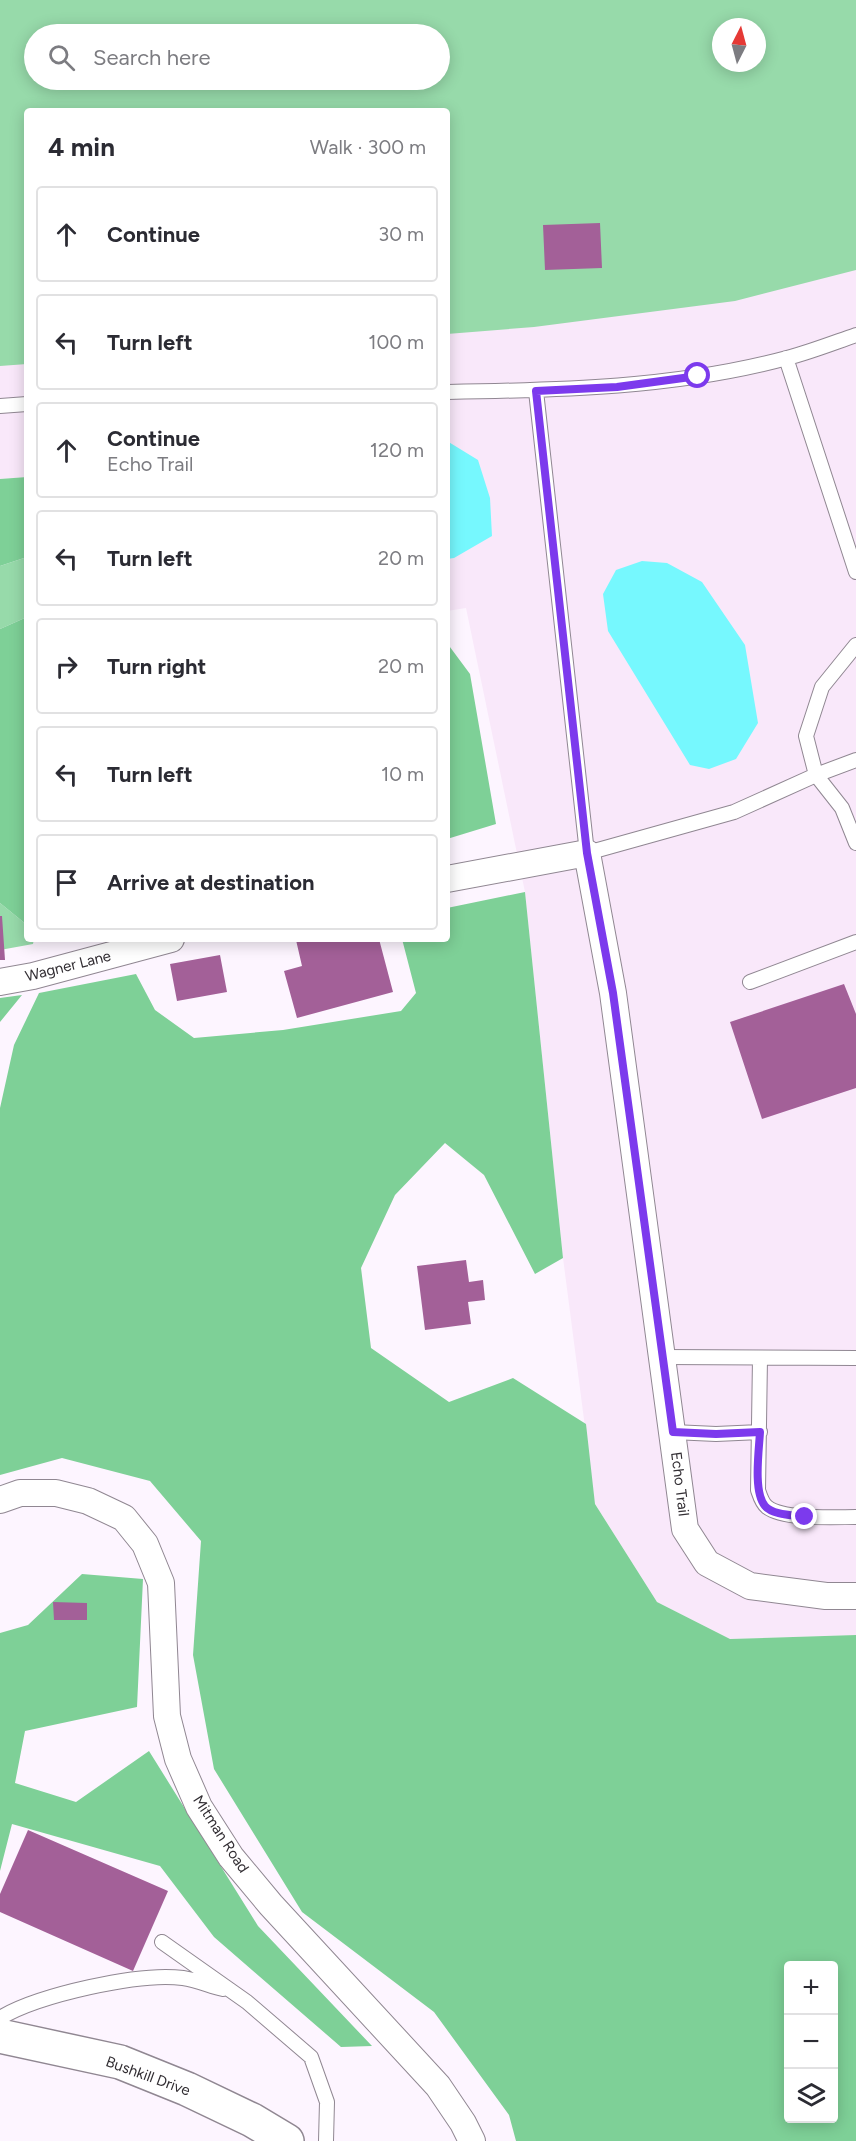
<!DOCTYPE html>
<html lang="en">
<head>
<meta charset="utf-8">
<style>
	:root { --surface:#fff; --page:#f2f2f3; --text:#2b2b33; --muted:#7c7c81; --line:#e1e1e2 }
	body { margin:0; font-family:Figtree,sans-serif; background:var(--page); color:var(--text) }
	.controls { position:absolute; right:18px; bottom:18px; display:grid; overflow:hidden; border-radius:6px; box-shadow:0 3px 15px #0003 }
	.controls button { width:54px; height:54px; display:grid; place-items:center; padding:0; border:0; border-bottom:2px solid var(--line); background:var(--surface); color:var(--text); font:30px sans-serif }
	.compass { position:absolute; left:712px; top:18px; width:54px; height:54px; border-radius:50%; background:var(--surface); box-shadow:0 3px 15px #0003; rotate:6deg }
	.stop { position:absolute; width:18px; height:18px; margin:-14px; border:4px solid #7c3aed; border-radius:50%; background:#fff }
	.stop.end { background:#7c3aed; border-color:#fff; box-shadow:0 2px 6px #0008 }
	.list { margin:0; padding:0; list-style:none }
	h2 { display:flex; justify-content:space-between; align-items:center; height:78px; margin:0; padding:0 24px; font-size:26px }
	h2 small { font-size:20px; font-weight:400; color:var(--muted) }
	.list li { display:grid; grid-template-columns:39px 1fr auto; gap:18px; align-items:center; box-sizing:border-box; height:96px; margin:0 12px 12px; padding:0 12px; border:2px solid var(--line); border-radius:6px }
	.list b { display:block; font-size:22px; white-space:nowrap }
	.list p { margin:0; font-size:20px; white-space:nowrap; color:var(--muted) }
	.list em { font-size:20px; font-style:normal; color:var(--muted) }
	.icon { flex:none; width:33px; height:33px; fill:none; stroke:currentColor; stroke-width:2; stroke-linecap:round; stroke-linejoin:round }
	.map { position:relative; flex:none; width:856px; height:2141px; overflow:hidden }
	.search { position:absolute; background:var(--surface); box-shadow:0 3px 15px #0003; left:24px; top:24px; width:426px; height:66px; display:flex; align-items:center; gap:15px; box-sizing:border-box; padding:0 21px; border-radius:33px; color:var(--muted); font-size:22px }
	.panel { position:absolute; background:var(--surface); box-shadow:0 3px 15px #0003; left:24px; top:108px; width:426px; height:834px; border-radius:6px }
	.map>svg:first-child { display:block }
</style>
</head>
<body>
<div class="map">
<svg width="856" height="2141" viewBox="0 0 856 2141">
	<rect width="100%" height="100%" fill="#fdf5ff"/>
	<path fill="#f9e8fa" fill-rule="evenodd" d="M 0,0 L 856,0 L 856,1635 L 730,1639 L 657,1602 L 595,1504 L 563,1258 L 525,892 L 466,608 L 447,611 L 447,111 L 27,111 L 27,477 L 0,479 ZM 721,27 L 757,27 L 757,63 L 721,63 ZM 34,34 L 440,34 L 440,80 L 34,80 Z"/>
	<path fill="#97daaa" fill-rule="evenodd" d="M 0,0 L 856,0 L 856,270 L 735,301 L 534,327 L 447,334 L 447,111 L 27,111 L 27,364 L 0,366 ZM 721,27 L 757,27 L 757,63 L 721,63 ZM 34,34 L 440,34 L 440,80 L 34,80 Z
		M 27,557 L 27,617 L 0,629 L 0,566 Z
		M 0,903 L 27,925 L 27,939 L 34,939 L 33,944 L 0,950 Z"/>
	<path fill="#7ed097" fill-rule="evenodd" d="M 27,477 L 27,557 L 0,566 L 0,479 Z
		M 27,617 L 27,925 L 0,903 L 0,629 Z
		M 447,643 L 470,674 L 496,824 L 447,839 Z
		M 525,892 L 563,1258 L 535,1274 L 484,1175 L 445,1143 L 395,1195 L 361,1268 L 371,1348 L 449,1402 L 513,1378 L 586,1424 L 595,1504 L 657,1602 L 730,1639 L 856,1635 L 856,2141 L 516,2141 L 509,2115 L 434,2012 L 302,1912 L 214,1769 L 193,1655 L 201,1541 L 150,1481 L 62,1458 L 0,1475 L 0,1108 L 14,1045 L 39,993 L 136,974 L 155,1010 L 194,1038 L 283,1030 L 401,1011 L 416,993 L 402,939 L 447,939 L 447,908 ZM 788,1966 L 834,1966 L 834,2118 L 788,2118 Z
		M 22,995 L 0,1022 L 0,998 Z
		M 82,1574 L 143,1579 L 137,1707 L 25,1731 L 15,1783 L 76,1802 L 149,1751 L 258,1926 L 372,2046 L 341,2047 L 214,1937 L 160,1866 L 12,1824 L 0,1871 L 0,1633 L 28,1625 Z"/>
	<path fill="#76f8fe" d="M 447,441 L 478,460 L 490,498 L 492,536 L 454,558 L 447,559 Z
		M 642,561 L 667,563 L 702,582 L 745,645 L 758,723 L 736,759 L 709,769 L 690,765 L 608,631 L 603,594 L 616,570 Z"/>
	<path fill="#a36098" d="M 600,223 L 602,268 L 545,270 L 543,225 Z
		M 0,916 L 2,916 L 5,960 L 0,960 Z
		M 301,939 L 379,939 L 393,992 L 297,1018 L 284,971 L 302,966 L 296,940 Z
		M 220,955 L 227,992 L 177,1001 L 170,964 Z
		M 844,984 L 856,1014 L 856,1088 L 762,1119 L 730,1022 Z
		M 466,1260 L 469,1282 L 483,1280 L 485,1300 L 468,1302 L 471,1324 L 425,1330 L 417,1266 Z
		M 53,1602 L 87,1603 L 87,1620 L 54,1620 Z
		M 28,1830 L 168,1891 L 133,1971 L 0,1912 L 0,1894 Z"/>
	<g fill="none" stroke-linecap="round" stroke-linejoin="round">
		<g stroke="#908792" stroke-width="16">
			<path id="lane" d="M 786,358 L 856,572
				M 536,391 L 587,853 L 734,812 L 816,775 L 856,760
				M 447,392 C 560,390 676,388 787,358 C 810,352 833,343 856,335
				M 0,406 L 27,404
				M 856,645 L 822,687 L 806,736 L 816,775 L 842,808 L 856,843
				M 750,982 L 856,942
				M 663,1357 L 856,1358
				M 760,1358 L 758,1490 C 760,1496 762,1503 767,1507 C 784,1520 834,1517 856,1517
				M 673,1432 L 716,1434 L 760,1432
				M 162,1942 L 247,2002 L 311,2057 L 327,2102 L 326,2141
				M 0,2018 C 38,1995 140,1972 183,1978 C 197,1980 210,1986 223,1989"/>
		</g>
		<g stroke="#908792" stroke-width="28">
			<path id="street" d="M 447,879 L 587,853 L 613,993 L 685,1529 L 707,1563 L 750,1586 L 826,1596 L 856,1596
				M 0,982 L 33,976 L 171,939
				M 0,1500 L 20,1493 L 56,1493 L 88,1501 L 124,1518 L 145,1544 L 161,1583 L 167,1716 L 178,1759 L 199,1807 L 231,1857 L 271,1905 L 438,2086 L 463,2123 L 472,2141"/>
		</g>
		<g stroke="#908792" stroke-width="36">
			<path id="secondary" d="M 0,2036 L 120,2062 L 187,2089 L 252,2120 L 287,2141"/>
		</g>
		<use href="#lane" stroke="#fff" stroke-width="14"/>
		<use href="#street" stroke="#fff" stroke-width="26"/>
		<use href="#secondary" stroke="#fff" stroke-width="33"/>
	</g>
	<g fill="none" stroke-linecap="round" stroke-linejoin="round">
		<path stroke="#7c3aed" stroke-width="8" d="M 698,376 L 617,387 L 536,391 L 587,853 L 613,993 L 673,1432 L 716,1434 L 760,1432 C 759,1450 753,1492 765,1506 C 773,1515 793,1515 805,1517"/>
	</g>
	<g text-anchor="middle" stroke-width="6" stroke-linejoin="round" paint-order="stroke">
		<g font-size="15" fill="#322e33" stroke="#fff">
			<text transform="translate(68 966) rotate(-14)" y="5">Wagner Lane</text>
			<text transform="translate(680 1484) rotate(83)" y="5">Echo Trail</text>
			<text transform="translate(221 1834) rotate(57)" y="5">Mitman Road</text>
			<text transform="translate(148 2076) rotate(20)" y="5">Bushkill Drive</text>
		</g>
	</g>
</svg>
<div class="controls">
<button>+</button>
<button>−</button>
<button><svg class="icon" aria-label="layers" viewBox="0 0 24 24"><path d="M12 4l9 5-9 5-9-5zM3 14l9 5 9-5"/></svg></button>
</div>
<svg class="compass" viewBox="-18 -18 36 36"><path d="M0-13l5 13h-10z" fill="#e53935"/><path d="M0 13l5-13h-10z" fill="#7c7c81"/></svg>
<div class="stop" style="left:698px;top:376px"></div>
<div class="stop end" style="left:805px;top:1517px"></div>
<div class="search"><svg class="icon" aria-label="search" viewBox="0 0 24 24"><circle cx="10" cy="10" r="6"/><path d="M15 15l6 6"/></svg>Search here</div>
<section class="panel">
<h2>4 min<small>Walk · 300 m</small></h2>
<ul class="list">
<li><svg class="icon" aria-label="ahead" viewBox="0 0 24 24"><path d="M12 20V5M6 11l6-6 6 6"/></svg><div><b>Continue</b></div><em>30 m</em></li>
<li><svg class="icon" aria-label="left" viewBox="0 0 24 24"><path d="M17 20v-9H6M10 6l-5 5 5 5"/></svg><div><b>Turn left</b></div><em>100 m</em></li>
<li><svg class="icon" aria-label="ahead" viewBox="0 0 24 24"><path d="M12 20V5M6 11l6-6 6 6"/></svg><div><b>Continue</b><p>Echo Trail</p></div><em>120 m</em></li>
<li><svg class="icon" aria-label="left" viewBox="0 0 24 24"><path d="M17 20v-9H6M10 6l-5 5 5 5"/></svg><div><b>Turn left</b></div><em>20 m</em></li>
<li><svg class="icon" aria-label="right" viewBox="0 0 24 24"><path d="M7 20v-9h11M14 6l5 5-5 5"/></svg><div><b>Turn right</b></div><em>20 m</em></li>
<li><svg class="icon" aria-label="left" viewBox="0 0 24 24"><path d="M17 20v-9H6M10 6l-5 5 5 5"/></svg><div><b>Turn left</b></div><em>10 m</em></li>
<li><svg class="icon" aria-label="arrive" viewBox="0 0 24 24"><path d="M6 21V4h12l-3 4 3 4H6"/></svg><div><b>Arrive at destination</b></div></li>
</ul>
</section>
</div>
</body>
</html>
